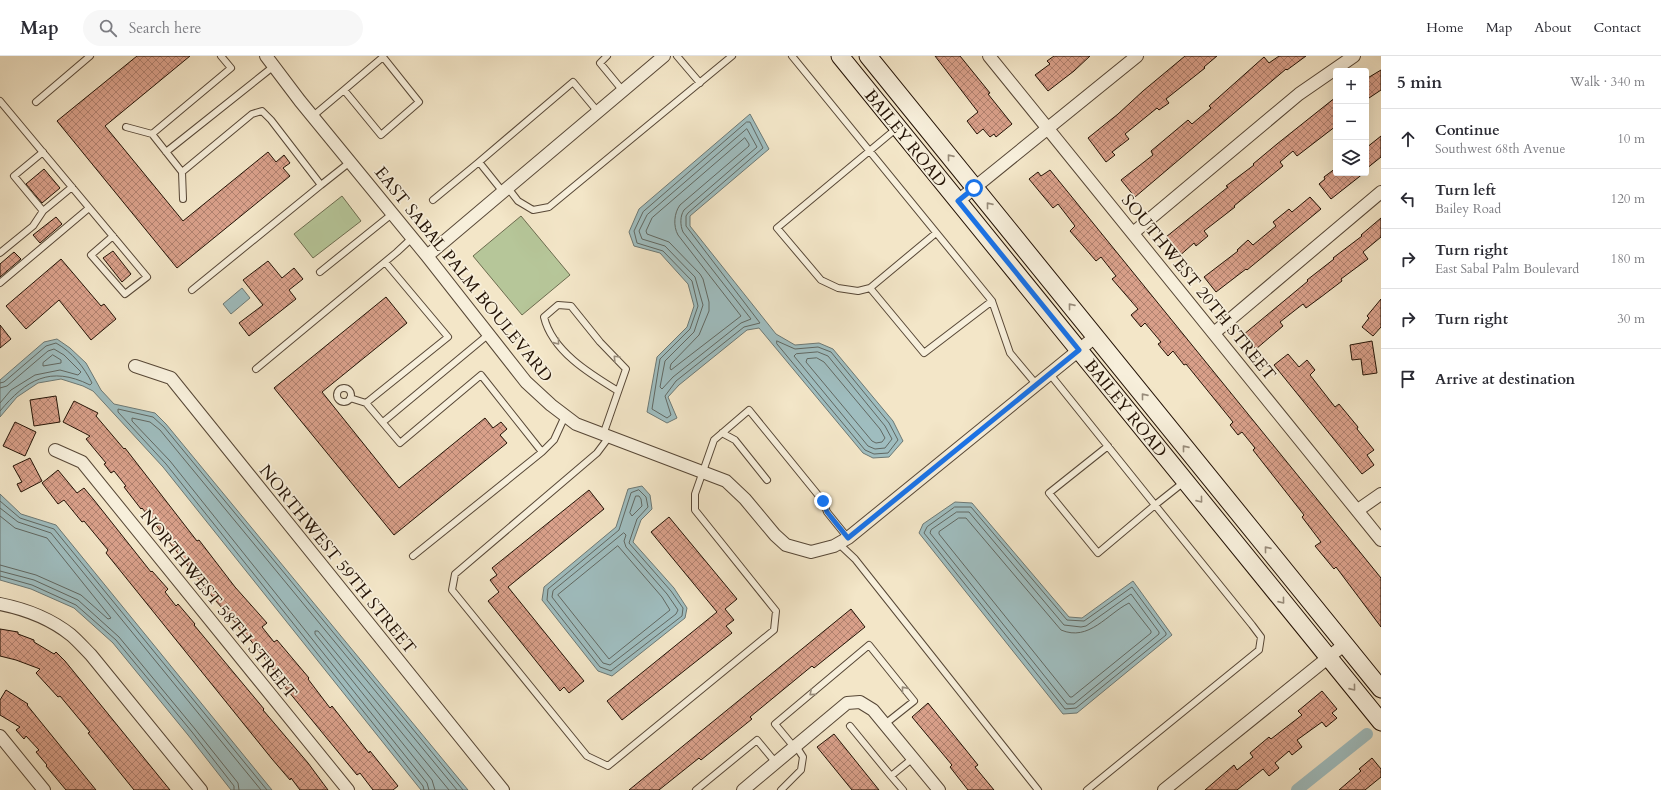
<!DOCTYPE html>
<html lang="en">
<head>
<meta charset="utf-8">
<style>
	:root { --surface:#fff; --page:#f7f7f7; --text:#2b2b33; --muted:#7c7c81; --line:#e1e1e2 }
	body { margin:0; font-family:Cardo,serif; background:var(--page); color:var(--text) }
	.controls { position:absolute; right:12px; top:12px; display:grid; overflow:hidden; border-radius:4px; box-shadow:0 4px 16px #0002 }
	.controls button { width:36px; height:36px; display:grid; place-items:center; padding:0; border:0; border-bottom:1px solid var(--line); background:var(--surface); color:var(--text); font:20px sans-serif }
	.stop { position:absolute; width:12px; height:12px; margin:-9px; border:3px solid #1a73e8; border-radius:50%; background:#fff }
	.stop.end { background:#1a73e8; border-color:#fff; box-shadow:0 1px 4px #0008 }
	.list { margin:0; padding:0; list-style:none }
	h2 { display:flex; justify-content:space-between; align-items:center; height:52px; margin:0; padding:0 16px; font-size:17px }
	h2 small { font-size:13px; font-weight:400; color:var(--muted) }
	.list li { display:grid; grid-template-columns:26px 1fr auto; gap:12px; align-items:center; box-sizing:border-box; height:60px; padding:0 16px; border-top:1px solid var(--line) }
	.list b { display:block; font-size:15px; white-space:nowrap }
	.list p { margin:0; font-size:13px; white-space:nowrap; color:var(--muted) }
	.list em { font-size:13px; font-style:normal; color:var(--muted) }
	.icon { flex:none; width:22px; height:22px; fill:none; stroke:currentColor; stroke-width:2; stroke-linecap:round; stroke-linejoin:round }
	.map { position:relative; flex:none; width:1381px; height:734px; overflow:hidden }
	header { display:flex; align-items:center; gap:24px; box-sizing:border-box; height:56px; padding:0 20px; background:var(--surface); border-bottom:1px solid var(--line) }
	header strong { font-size:19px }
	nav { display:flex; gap:22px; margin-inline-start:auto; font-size:14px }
	.search { width:280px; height:36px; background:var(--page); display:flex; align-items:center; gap:10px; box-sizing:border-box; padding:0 14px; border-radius:22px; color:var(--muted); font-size:15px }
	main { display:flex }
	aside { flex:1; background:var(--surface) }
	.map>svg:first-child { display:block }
</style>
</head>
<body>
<header>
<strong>Map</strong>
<div class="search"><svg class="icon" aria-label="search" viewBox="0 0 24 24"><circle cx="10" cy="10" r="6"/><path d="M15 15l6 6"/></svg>Search here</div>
<nav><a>Home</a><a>Map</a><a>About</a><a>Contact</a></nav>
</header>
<main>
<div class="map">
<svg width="1381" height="734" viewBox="0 0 1381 734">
	<defs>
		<pattern id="building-cross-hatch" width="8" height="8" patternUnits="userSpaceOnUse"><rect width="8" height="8" fill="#d9a08a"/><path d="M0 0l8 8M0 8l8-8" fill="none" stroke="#b0816f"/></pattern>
	</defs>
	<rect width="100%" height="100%" fill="#f3e6c8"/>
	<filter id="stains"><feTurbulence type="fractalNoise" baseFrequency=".005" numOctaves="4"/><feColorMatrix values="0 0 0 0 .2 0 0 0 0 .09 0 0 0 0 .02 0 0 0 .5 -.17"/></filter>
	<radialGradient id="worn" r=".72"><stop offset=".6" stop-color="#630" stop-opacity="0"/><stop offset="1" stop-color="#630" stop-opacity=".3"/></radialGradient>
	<path fill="#b6c699" stroke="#6c6c4f" d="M 342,140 L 361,165 L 313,202 L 294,178 Z
		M 521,160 L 570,219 L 522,259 L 473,200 Z"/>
	<path fill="#9fbdbf" stroke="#6d7975" d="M 750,58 L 769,93 L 690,160 L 690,170 L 776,278 L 795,289 L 819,287 L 833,293 L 893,365 L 903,385 L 889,401 L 873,402 L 863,397 L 759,272 L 747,274 L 679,329 L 668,341 L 677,362 L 667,367 L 647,356 L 657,301 L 687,271 L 694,250 L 688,228 L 660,197 L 634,190 L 629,176 L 639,153 Z
		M 242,232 L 250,242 L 231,258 L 223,248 Z
		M 57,283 L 70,292 L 86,307 L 101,334 L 114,348 L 155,357 L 166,368 L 468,734 L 421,734 L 163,411 L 93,335 L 83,330 L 61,323 L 38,327 L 17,341 L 0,361 L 0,324 L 44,286 Z
		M 642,430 L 650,439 L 652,453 L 641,464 L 633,486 L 674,532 L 687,552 L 685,562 L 612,620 L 598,615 L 542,544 L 544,531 L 616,471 L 628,433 Z
		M 0,438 L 21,458 L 56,469 L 272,734 L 231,734 L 188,679 L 113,587 L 74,552 L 31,533 L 0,524 Z
		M 955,446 L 972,447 L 1069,561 L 1082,562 L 1133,525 L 1172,579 L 1077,657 L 1063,658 L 919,477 L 923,468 Z"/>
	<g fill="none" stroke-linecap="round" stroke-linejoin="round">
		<path stroke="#616862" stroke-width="1" d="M 747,66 L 750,66 L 763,92 L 688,157 L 686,160 L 686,170 L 760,267 L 744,271 L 676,325 L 665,340 L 671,359 L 667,362 L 652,353 L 660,303 L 690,273 L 698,250 L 692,225 L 663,195 L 637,187 L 634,175 L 643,156 Z
			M 747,73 L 757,91 L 684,154 C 680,160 680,169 683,176 L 751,263 L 741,267 L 673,321 L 662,333 L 660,331 L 665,305 L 694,276 L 703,249 L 695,221 L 665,190 L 642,183 L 639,175 L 647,159 Z
			M 745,82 L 749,88 L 749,90 L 680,149 C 674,157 673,170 678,179 L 741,260 L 671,314 L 670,312 L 671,308 L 699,279 L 709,255 L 709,246 L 703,223 L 700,218 L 669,186 L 647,178 L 646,175 L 652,162 Z
			M 777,285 L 795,293 L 818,291 L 831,296 L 889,367 L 898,384 L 888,397 L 874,398 L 865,394 L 777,288 Z
			M 818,296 L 828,300 L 885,370 L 892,383 L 885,392 L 875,393 L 868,390 L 794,300 L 796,298 Z
			M 53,299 L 61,304 L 61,307 L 43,310 L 43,307 Z
			M 817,302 L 824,306 L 880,373 L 885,382 L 882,386 L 876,387 L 872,385 L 806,306 L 807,303 Z
			M 0,327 L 4,326 L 46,290 L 56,287 C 72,296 84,311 92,327 L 90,329 C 50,309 26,324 0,355
			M 0,332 L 7,330 L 48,295 L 54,293 L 64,299 L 81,316 L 78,319 L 60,314 L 35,319 L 11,334 L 0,347
			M 639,434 L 646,441 L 648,451 L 637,463 L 629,487 L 671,535 L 683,552 L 682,560 L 611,615 L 600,611 L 547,544 L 548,533 L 619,474 L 631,437 Z
			M 636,440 L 639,440 L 641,443 L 642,450 L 632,460 L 630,457 Z
			M 0,445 L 20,462 L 54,473 L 267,734
			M 955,451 L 971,451 L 1067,564 L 1084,565 L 1132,531 L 1166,577 L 1166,579 L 1076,652 L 1065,653 L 924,477 L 927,471 Z
			M 0,452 L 18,466 L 51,477 L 261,734
			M 957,456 L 969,456 L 1064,569 L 1081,571 L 1086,570 L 1131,538 L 1159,576 L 1159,578 L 1074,648 L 1067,648 L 930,477 L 931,474 Z
			M 0,460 L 15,472 L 47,482 L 111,562 L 108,563 L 81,539 L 36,519 L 0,509
			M 959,462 L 966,462 L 1061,574 C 1089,586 1107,558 1129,547 L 1151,575 L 1151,577 L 1072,641 L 1070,641 L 939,478 L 939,476 Z
			M 624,477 L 626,479 L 624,485 L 626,491 L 667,538 L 678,554 L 676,558 L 610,609 L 603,607 L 552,541 L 553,535 Z
			M 618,490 L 662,541 L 670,554 L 609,603 L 558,539 Z
			M 0,515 L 34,524 L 78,544 L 119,581 L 195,673 L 238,727 L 239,734
			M 0,520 L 32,529 L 76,549 L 116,584 L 192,676 L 234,730 L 234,734
			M 424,734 L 423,730 L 166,408 L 118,356 L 118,353 L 153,361 L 164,371 L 463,734
			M 429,734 L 427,727 L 170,405 L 132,365 L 132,362 L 150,366 L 160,374 L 457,734
			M 435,734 L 432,724 L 315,578 L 315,575 L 318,575 L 449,734"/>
		<path stroke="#9fbdbf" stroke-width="12" d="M 1297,734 L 1367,678"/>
	</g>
	<path fill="url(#building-cross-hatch)" stroke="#231205" d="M 137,0 L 190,0 L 105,70 L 183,165 L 268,96 L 276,106 L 284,99 L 290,107 L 283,112 L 290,120 L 177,212 L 57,65 Z
		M 935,0 L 960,0 L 990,37 L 988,38 L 1012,68 L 996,81 L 994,78 L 990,81 L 983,73 L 977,78 L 967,65 L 978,56 Z
		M 1054,0 L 1090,0 L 1074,15 L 1048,35 L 1035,19 L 1050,8 L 1047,5 Z
		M 1185,0 L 1217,0 L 1204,11 L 1205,12 L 1166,43 L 1169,47 L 1159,54 L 1157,52 L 1125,78 L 1129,83 L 1112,96 L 1115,99 L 1106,106 L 1088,82 L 1118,58 L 1143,35 Z
		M 1279,0 L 1306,0 L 1287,14 L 1286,13 L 1135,141 L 1121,124 L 1153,99 L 1151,95 L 1188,64 L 1192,68 L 1211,52 L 1209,50 L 1264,1 L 1269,7 Z
		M 1381,14 L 1381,34 L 1366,44 L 1366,23 Z
		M 1336,41 L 1336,70 L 1297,100 L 1293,95 L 1280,106 L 1283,110 L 1234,150 L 1235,151 L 1204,175 L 1208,180 L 1196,190 L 1194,187 L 1177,202 L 1168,190 L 1171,188 L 1166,181 L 1228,131 L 1226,130 L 1254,109 L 1253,108 L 1277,88 Z
		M 1381,80 L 1381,101 L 1366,113 L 1366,92 Z
		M 1336,112 L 1336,117 L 1364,117 L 1331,143 L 1319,128 L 1325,123 L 1324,121 Z
		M 44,113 L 60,132 L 42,147 L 26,128 Z
		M 1050,114 L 1381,522 L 1381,571 L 1336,511 L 1334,513 L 1315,490 L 1321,486 L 1302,461 L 1304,459 L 1253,394 L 1255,392 L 1242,376 L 1238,379 L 1230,369 L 1233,366 L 1186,308 L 1184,309 L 1173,295 L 1168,300 L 1158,288 L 1161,286 L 1145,267 L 1141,271 L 1131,259 L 1138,253 L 1112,223 L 1116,220 L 1101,201 L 1096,205 L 1070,175 L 1075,170 L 1058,148 L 1053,152 L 1029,123 L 1038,116 L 1041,120 Z
		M 1310,141 L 1321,153 L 1247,214 L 1246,213 L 1216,236 L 1204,221 L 1238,195 L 1237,194 L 1248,184 L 1253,189 L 1276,170 L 1273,166 L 1289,153 L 1292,156 Z
		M 56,161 L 62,168 L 40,187 L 33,179 Z
		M 1381,162 L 1381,181 L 1363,196 L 1368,203 L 1341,223 L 1342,225 L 1321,241 L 1306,252 L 1303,248 L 1280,266 L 1283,270 L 1256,293 L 1243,279 L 1308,225 L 1307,224 L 1334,203 L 1333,202 L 1362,180 L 1361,179 Z
		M 113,195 L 131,218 L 122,226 L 103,202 Z
		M 14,196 L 21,203 L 0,221 L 0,208 Z
		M 61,203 L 101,250 L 104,248 L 116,263 L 91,284 L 59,244 L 26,273 L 6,250 Z
		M 268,205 L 282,222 L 294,212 L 303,223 L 289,234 L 296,243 L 249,280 L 239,267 L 263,249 L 243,224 Z
		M 386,241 L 407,267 L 322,336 L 399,432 L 485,362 L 493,372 L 501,366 L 507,373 L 500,379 L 507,387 L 394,479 L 274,332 Z
		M 1381,243 L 1381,271 L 1373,280 L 1362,271 L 1369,262 L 1367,260 Z
		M 0,269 L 11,283 L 0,292 Z
		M 1372,285 L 1377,317 L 1363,319 L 1361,303 L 1352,304 L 1350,289 Z
		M 1288,298 L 1299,311 L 1307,304 L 1315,314 L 1310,319 L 1335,351 L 1339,348 L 1358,371 L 1357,373 L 1374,394 L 1367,399 L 1374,409 L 1362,418 L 1274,309 Z
		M 56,340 L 60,366 L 34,370 L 30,344 Z
		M 74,345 L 98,357 L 96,360 L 124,393 L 125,392 L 197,485 L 199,484 L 235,531 L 267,567 L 262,571 L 274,586 L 277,584 L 309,622 L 308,623 L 330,652 L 332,650 L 369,697 L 370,695 L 398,730 L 393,734 L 373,734 L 360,717 L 357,719 L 284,630 L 285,629 L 248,581 L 246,582 L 238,571 L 239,571 L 215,544 L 142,452 L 141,453 L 124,431 L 126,430 L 114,415 L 111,417 L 104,408 L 106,407 L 86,383 L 90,380 L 63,366 Z
		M 15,366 L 36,376 L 25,400 L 3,390 Z
		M 30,402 L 42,425 L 21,436 L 17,428 L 22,426 L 13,410 Z
		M 58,414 L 77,437 L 84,432 L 94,444 L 151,516 L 152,515 L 168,533 L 165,536 L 176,550 L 178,548 L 195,568 L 194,569 L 264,653 L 263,654 L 308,707 L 328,734 L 300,734 L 291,722 L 290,724 L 272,703 L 106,497 L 108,494 L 84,465 L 82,466 L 64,444 L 58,448 L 42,427 Z
		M 589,434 L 604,453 L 508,531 L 584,625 L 569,637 L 564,631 L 560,635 L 488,545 L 499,536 L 490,524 L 497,519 L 492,512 Z
		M 669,461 L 737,543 L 725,553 L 734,564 L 726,570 L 732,577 L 622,664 L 607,645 L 717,556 L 651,476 Z
		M 851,553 L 865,571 L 814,612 L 812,610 L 750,661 L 752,663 L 701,704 L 699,702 L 659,734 L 629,734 Z
		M 0,573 L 18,576 L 18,578 L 34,584 L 34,586 L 54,598 L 56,596 L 65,605 L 170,734 L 134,734 L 88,677 L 90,676 L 60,640 L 58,641 L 36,617 L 40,613 L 16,604 L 0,600 Z
		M 6,634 L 28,648 L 27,649 L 96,734 L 66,734 L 46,710 L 47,709 L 36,696 L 39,694 L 26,680 L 24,683 L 16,674 L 20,671 L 0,659 L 0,644 Z
		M 1322,635 L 1337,653 L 1332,657 L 1337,662 L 1326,671 L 1322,666 L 1297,684 L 1302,691 L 1292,699 L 1289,695 L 1275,707 L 1279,712 L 1269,720 L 1263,713 L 1237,734 L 1205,734 L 1234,709 L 1237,714 L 1253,701 L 1250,697 L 1269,681 L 1271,683 L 1302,659 L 1298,655 Z
		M 928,647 L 978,709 L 975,711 L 994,734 L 968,734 L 950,711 L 952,709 L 912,661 Z
		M 834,678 L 879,734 L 852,734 L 817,691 Z
		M 1372,702 L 1381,713 L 1381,721 L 1365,734 L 1339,734 L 1361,715 L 1359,713 Z"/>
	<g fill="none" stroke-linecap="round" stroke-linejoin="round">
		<g stroke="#574736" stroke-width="8">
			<path id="lane" d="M 221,0 L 231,12 L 152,78 L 182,116 L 252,58 L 262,55 L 271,64 L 321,129 L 350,106
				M 607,0 L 600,7 L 623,35
				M 677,0 L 700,27
				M 792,0 L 992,245 L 1010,297 L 1036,328
				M 0,45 L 147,221 L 125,238 L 91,199 L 113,180
				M 36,46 L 90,0
				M 313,60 L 344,34 L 381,79 L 419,46 L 383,1 L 344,34
				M 126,71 L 152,78
				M 43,96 L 14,120 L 43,155 L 72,131
				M 166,96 L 274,10
				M 479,106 L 573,26 L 598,56
				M 182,116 L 183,143
				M 508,132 L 518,145 L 533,154 L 549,151 L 732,0
				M 433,144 L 479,106 L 503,136
				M 936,177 L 870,232 L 924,297 L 992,245
				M 0,197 L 33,170 L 43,155
				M 385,206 L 448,281 L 366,347 L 400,387 L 481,319 L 542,396 L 413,500
				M 320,216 L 392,158
				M 0,227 L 89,152
				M 870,232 L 858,235 L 838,232 L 821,224 L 777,172 L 897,72
				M 192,234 L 321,129
				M 256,313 L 397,196 L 412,182
				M 1049,317 L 1155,449 L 1098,497 L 1049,437 L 1108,390
				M337 339a7 7 0 1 1 14 0a7 7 0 1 1-14 0Z
				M 350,342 L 366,347
				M 383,366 L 489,278
				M 722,377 L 735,384 L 767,424
				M 603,379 L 626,313 L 600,286 L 571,250 L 558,249 L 544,261 C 552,295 590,318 618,335
				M 609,381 L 597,397 L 455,518 L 452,534 L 587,700 L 608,710 L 774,574 L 776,555 L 695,454 L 695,438 L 714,384 L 749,354 L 823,445 L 827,456 L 848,482
				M 542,396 L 554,384 L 565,360
				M 838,487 L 855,503 L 1038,734
				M 850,670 L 891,720
				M 794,691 L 775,668 L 869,589 L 914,645 L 885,668
				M 696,734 L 757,684 L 776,707
				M 781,734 L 801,714 L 803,701 L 796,690
				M 903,734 L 891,720 L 913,702
				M 1087,734 L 1259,594 L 1261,581 L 1252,569 L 1155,449 L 1184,426"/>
		</g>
		<g stroke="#574736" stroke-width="14">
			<path id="street" d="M 266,0 L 300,45 L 427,200 L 526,326 L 551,349 L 576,368 L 726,425 L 745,443 L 775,479 L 786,489 L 811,496 L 834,490 L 848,482 L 1095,281
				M 989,0 L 1381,484
				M 958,145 L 1137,0
				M 1133,177 L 1299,38 L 1354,0
				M 427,200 L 664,0
				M 1214,277 L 1381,136
				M 135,310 L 171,322 L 503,734
				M 55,394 L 82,406 L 348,734
				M 1358,454 L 1381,438
				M 0,548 C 25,553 51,563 71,579 C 78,585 85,593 91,599 L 201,734
				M 0,680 L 44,734
				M 743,734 L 847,647 L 860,646 L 873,654 L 939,734
				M 1164,734 L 1345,588"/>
		</g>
		<g stroke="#231205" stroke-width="19">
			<path id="secondary" d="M 840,0 L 1381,666
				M 868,0 L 1381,633"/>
		</g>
		<use href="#lane" stroke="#f7efdb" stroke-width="6"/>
		<use href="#street" stroke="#f7efdb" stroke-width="12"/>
		<use href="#secondary" stroke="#f7efdb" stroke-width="17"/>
	</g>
	<defs><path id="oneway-chevron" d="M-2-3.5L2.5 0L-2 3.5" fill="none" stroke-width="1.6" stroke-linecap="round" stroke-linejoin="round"/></defs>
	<g stroke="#988c7b">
		<use href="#oneway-chevron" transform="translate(950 101) rotate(-129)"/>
		<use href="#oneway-chevron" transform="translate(989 149) rotate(-129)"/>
		<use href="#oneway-chevron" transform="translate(1071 250) rotate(-129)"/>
		<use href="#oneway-chevron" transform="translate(557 286) rotate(51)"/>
		<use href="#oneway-chevron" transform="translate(616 302) rotate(-134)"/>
		<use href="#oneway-chevron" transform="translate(1144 340) rotate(-129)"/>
		<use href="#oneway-chevron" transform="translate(1185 392) rotate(-129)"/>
		<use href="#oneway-chevron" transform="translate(1200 444) rotate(51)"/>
		<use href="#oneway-chevron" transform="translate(1267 493) rotate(-129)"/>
		<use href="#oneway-chevron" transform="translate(1282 545) rotate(51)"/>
		<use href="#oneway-chevron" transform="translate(1353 632) rotate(51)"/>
		<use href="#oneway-chevron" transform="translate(904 633) rotate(-129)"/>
		<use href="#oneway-chevron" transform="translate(812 637) rotate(140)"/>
	</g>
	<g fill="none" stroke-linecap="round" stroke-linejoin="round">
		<path stroke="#1a73e8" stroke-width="5" d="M 823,445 L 827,456 L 848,482 L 1079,294 L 958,145 L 974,132"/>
	</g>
	<g text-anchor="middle" stroke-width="3.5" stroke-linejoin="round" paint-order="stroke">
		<g font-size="17" fill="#231205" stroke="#f7efdb">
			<text transform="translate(906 82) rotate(51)" y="6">BAILEY ROAD</text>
			<text transform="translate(464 218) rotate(51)" y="6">EAST SABAL PALM BOULEVARD</text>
			<text transform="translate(1199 231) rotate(51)" y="6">SOUTHWEST 20TH STREET</text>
			<text transform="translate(1126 352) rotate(51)" y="6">BAILEY ROAD</text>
			<text transform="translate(338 503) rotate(51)" y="6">NORTHWEST 59TH STREET</text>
			<text transform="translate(219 548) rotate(51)" y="6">NORTHWEST 58TH STREET</text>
		</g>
	</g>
	<rect width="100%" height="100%" filter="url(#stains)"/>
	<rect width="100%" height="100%" fill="url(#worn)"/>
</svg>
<div class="controls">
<button>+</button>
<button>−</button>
<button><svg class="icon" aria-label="layers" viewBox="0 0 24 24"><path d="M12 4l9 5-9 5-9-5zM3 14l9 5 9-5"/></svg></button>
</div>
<div class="stop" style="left:974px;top:132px"></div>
<div class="stop end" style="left:823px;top:445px"></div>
</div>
<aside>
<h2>5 min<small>Walk · 340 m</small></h2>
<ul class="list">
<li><svg class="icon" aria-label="ahead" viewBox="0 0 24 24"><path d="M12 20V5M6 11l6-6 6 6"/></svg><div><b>Continue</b><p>Southwest 68th Avenue</p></div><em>10 m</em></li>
<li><svg class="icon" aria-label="left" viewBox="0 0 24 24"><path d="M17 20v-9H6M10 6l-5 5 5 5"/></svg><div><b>Turn left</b><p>Bailey Road</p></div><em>120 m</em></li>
<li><svg class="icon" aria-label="right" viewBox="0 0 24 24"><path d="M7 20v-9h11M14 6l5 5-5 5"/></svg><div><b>Turn right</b><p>East Sabal Palm Boulevard</p></div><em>180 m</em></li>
<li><svg class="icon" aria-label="right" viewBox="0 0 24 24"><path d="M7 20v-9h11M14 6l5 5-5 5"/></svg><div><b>Turn right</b></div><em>30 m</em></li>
<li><svg class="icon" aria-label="arrive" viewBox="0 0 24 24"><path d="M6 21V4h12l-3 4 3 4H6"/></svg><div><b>Arrive at destination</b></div></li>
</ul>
</aside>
</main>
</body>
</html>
